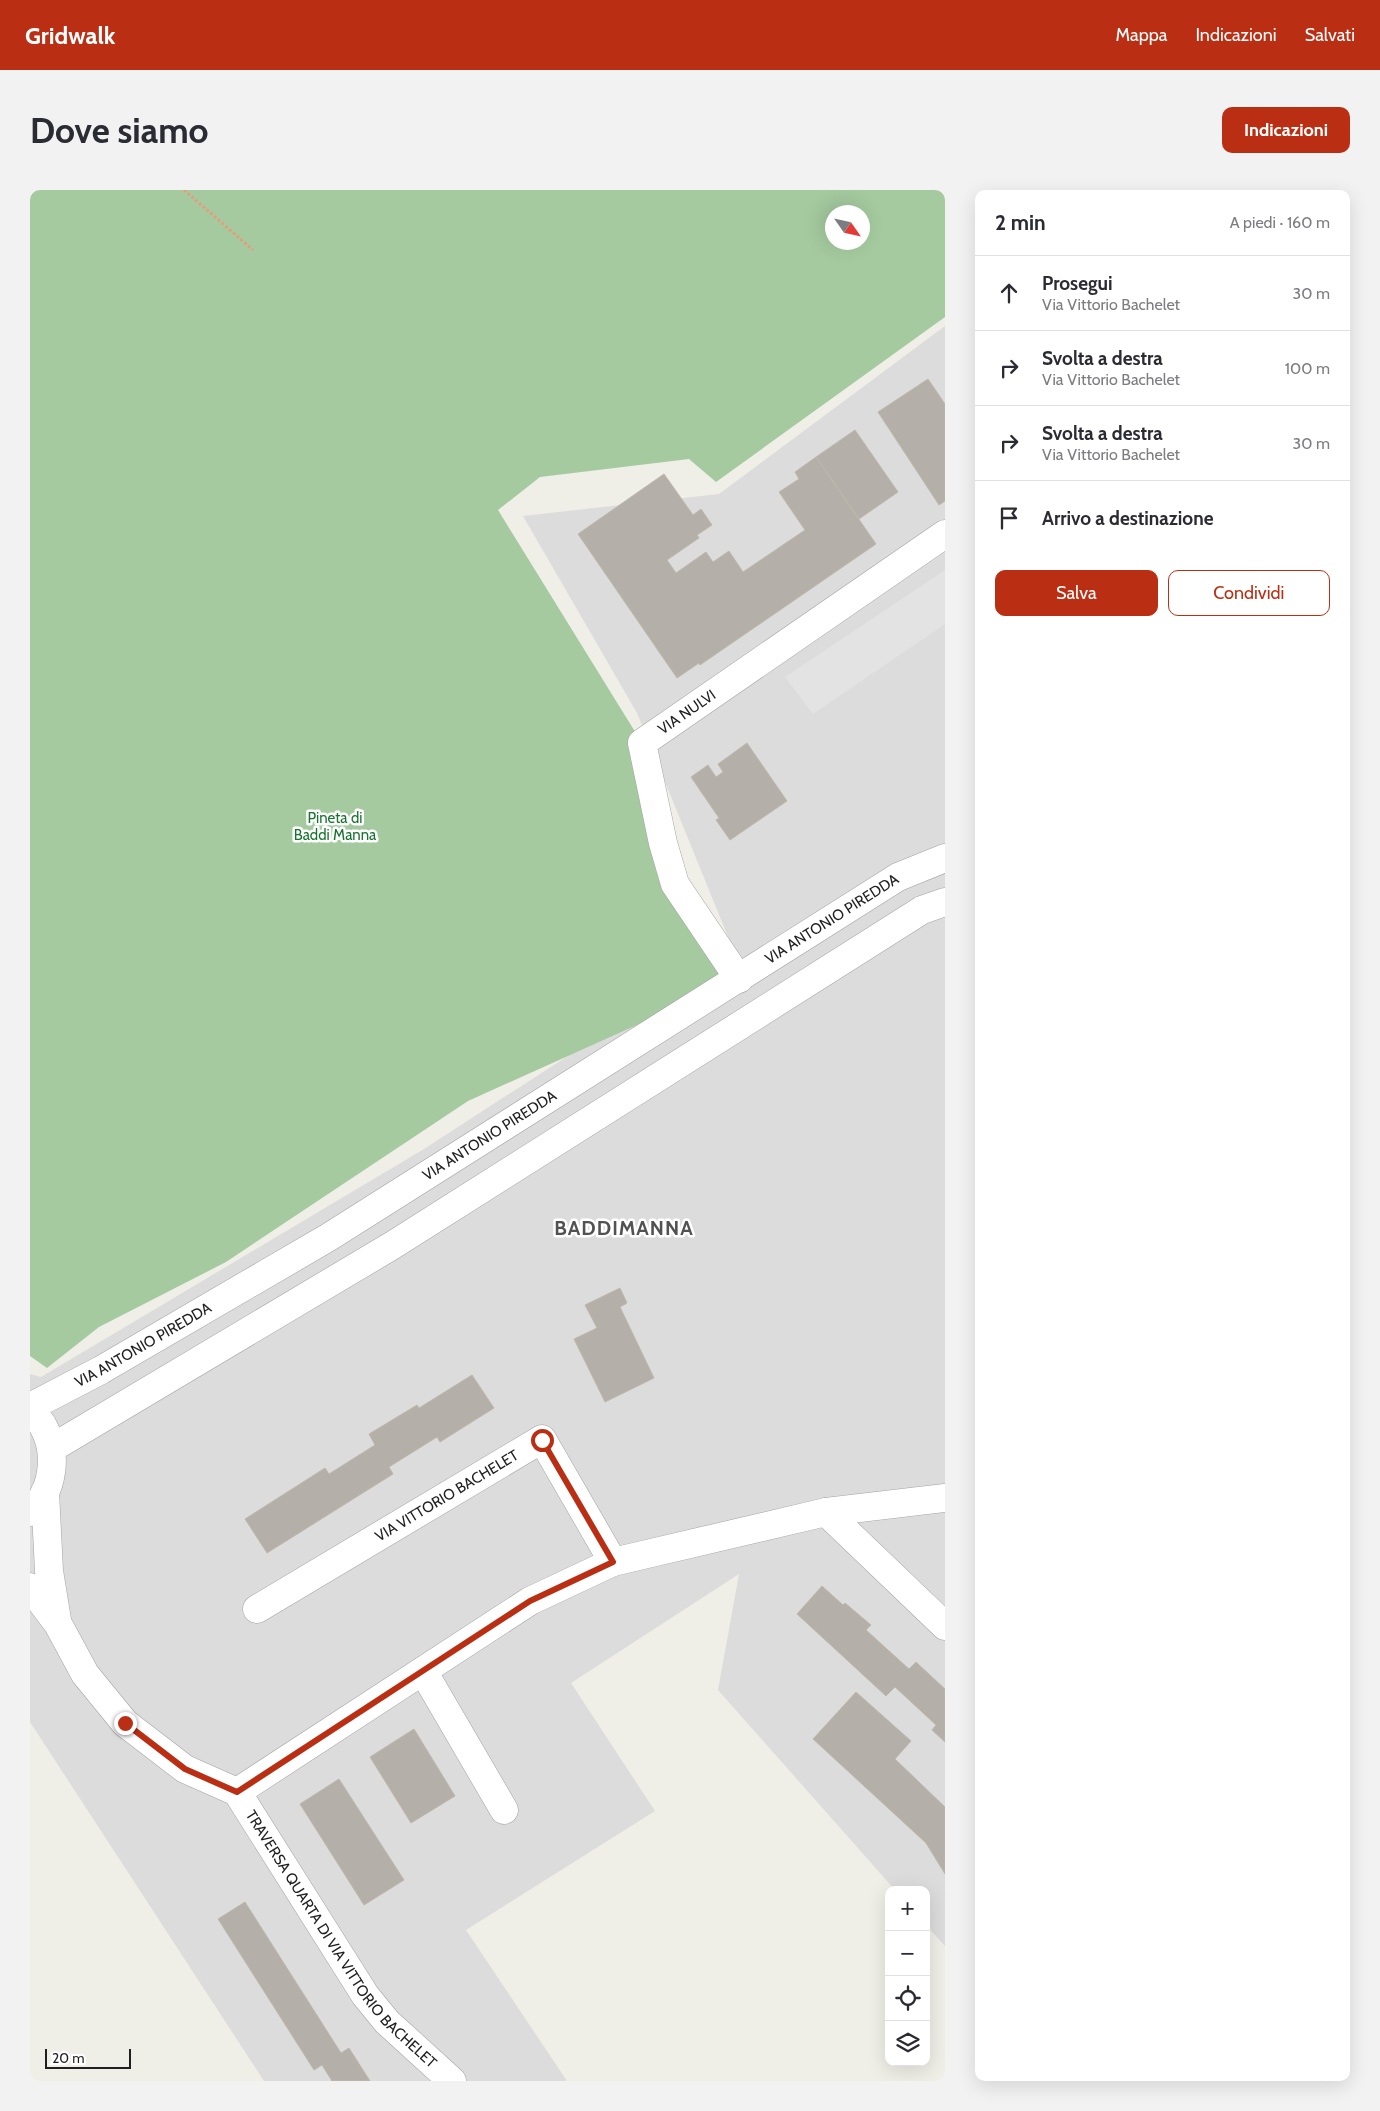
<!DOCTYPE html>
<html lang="it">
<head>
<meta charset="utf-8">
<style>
	:root { --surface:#fff; --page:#f2f2f3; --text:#2b2b33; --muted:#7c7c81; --line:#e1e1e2; --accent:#ba2f14 }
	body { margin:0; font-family:Cabin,sans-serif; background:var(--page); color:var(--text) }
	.controls { position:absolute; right:15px; bottom:15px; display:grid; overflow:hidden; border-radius:10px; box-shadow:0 5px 20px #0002 }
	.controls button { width:45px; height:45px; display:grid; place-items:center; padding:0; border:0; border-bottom:1px solid var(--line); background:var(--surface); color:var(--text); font:25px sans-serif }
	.compass { position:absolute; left:795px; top:15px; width:45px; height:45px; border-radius:50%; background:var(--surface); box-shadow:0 5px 20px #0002; rotate:124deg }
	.scale { position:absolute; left:15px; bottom:12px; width:86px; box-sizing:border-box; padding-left:5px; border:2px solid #1f1f1f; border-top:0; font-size:14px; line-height:18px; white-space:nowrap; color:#1f1f1f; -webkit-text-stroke:4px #fff; paint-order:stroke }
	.stop { position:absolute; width:15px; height:15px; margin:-11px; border:4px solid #ba2f14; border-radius:50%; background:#fff }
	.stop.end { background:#ba2f14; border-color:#fff; box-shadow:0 1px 5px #0008 }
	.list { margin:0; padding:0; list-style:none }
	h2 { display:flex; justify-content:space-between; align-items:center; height:65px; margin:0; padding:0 20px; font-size:21px }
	h2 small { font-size:16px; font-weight:400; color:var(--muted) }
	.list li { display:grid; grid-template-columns:32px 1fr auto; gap:15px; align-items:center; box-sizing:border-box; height:75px; padding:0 20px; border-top:1px solid var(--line) }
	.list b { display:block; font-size:19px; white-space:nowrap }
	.list p { margin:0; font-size:16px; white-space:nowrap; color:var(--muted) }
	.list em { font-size:16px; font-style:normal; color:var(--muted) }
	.actions { display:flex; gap:10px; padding:15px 20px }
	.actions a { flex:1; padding:11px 0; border:1px solid var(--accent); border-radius:10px; text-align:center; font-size:18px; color:var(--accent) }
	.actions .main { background:var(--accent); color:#fff }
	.icon { flex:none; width:28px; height:28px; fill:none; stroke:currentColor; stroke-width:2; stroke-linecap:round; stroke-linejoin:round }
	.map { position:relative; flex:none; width:915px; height:1891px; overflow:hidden; border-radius:10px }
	header { display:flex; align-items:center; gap:30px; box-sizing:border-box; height:70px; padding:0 25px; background:var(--accent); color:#fff }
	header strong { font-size:24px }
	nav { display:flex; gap:28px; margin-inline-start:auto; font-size:18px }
	.intro { display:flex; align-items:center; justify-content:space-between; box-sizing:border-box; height:120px; padding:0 30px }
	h1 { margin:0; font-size:35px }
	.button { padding:12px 22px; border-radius:10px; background:var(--accent); color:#fff; font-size:18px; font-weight:700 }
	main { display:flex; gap:30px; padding:0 30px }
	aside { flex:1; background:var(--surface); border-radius:10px; box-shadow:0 5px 20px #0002 }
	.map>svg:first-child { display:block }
</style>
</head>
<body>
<header>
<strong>Gridwalk</strong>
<nav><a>Mappa</a><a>Indicazioni</a><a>Salvati</a></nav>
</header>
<div class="intro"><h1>Dove siamo</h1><a class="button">Indicazioni</a></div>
<main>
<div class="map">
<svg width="915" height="1891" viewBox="0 0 915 1891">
	<rect width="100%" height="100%" fill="#efeee7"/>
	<path fill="#dddcdc" d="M 915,136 L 915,1756 L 896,1735 L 896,1700 L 865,1700 L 688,1500 L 709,1384 L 541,1493 L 625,1621 L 436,1740 L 537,1891 L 234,1891 L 0,1532 L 0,1184 L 11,1187 L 394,959 L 703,759 L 607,523 L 493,326 L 689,304 Z"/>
	<path fill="#a5ca9f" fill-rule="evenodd" d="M 0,0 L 915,0 L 915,127 L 686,292 L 659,269 L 510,287 L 468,320 L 612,553 L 633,654 L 709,789 L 438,911 L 196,1072 L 69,1137 L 17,1178 L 0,1166 ZM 802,22 L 832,22 L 832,52 L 802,52 Z"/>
	<path fill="#e3e3e3" d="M 915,380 L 915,434 L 783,524 L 755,487 Z"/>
	<path fill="#b4b0a9" stroke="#bfb7aa" d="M 898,189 L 915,214 L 915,311 L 909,315 L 848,222 Z
		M 825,240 L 868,302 L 829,329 L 786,267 Z
		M 786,267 L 846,354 L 670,475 L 669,473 L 647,488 L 548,344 L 634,284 L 663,325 L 671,319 L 682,335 L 667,345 L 669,348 L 637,370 L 646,383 L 676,362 L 683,372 L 699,361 L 713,382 L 775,340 L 749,302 L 769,289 L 765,282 Z
		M 717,553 L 757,611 L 700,650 L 686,630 L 689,628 L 661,587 L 678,575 L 686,587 L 693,582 L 688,574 Z
		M 590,1098 L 597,1113 L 590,1117 L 624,1188 L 575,1212 L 544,1149 L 567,1138 L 555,1115 Z
		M 442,1185 L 464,1218 L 410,1252 L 407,1247 L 359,1277 L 363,1284 L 237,1363 L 215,1329 L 295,1278 L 299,1284 L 345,1255 L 339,1244 L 387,1215 L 389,1218 Z
		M 792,1396 L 813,1415 L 815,1413 L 841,1435 L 836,1440 L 879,1479 L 886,1472 L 915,1499 L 915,1552 L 902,1540 L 906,1535 L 865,1497 L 856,1506 L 767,1424 Z
		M 826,1502 L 881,1551 L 865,1569 L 915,1617 L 915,1684 L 896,1653 L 783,1549 Z
		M 384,1539 L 425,1606 L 381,1633 L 340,1567 Z
		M 309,1589 L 374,1690 L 334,1715 L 270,1614 Z
		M 215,1712 L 311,1863 L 319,1858 L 340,1891 L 302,1891 L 292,1875 L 284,1880 L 188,1729 Z"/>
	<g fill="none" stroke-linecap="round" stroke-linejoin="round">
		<g stroke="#a3a3a3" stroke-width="29">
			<g id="minor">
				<path id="s1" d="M 709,789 L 645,694 L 633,653 L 612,553 L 915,344"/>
				<path d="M 15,1302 L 19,1381 L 27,1430"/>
				<path d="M 796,1322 L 915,1436"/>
				<path d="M 0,1397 L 28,1434 L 55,1484 L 95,1533 L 155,1579 L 207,1602 L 500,1411 L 583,1372 L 796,1322 L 915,1308"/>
				<path id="s2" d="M 227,1419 L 512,1249 L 583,1372"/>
				<path d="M 393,1481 L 474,1620"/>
				<path id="s3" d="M 207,1602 L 335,1805 L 357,1832 L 422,1891"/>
			</g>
		</g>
		<g stroke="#a3a3a3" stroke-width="29">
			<g id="tertiary">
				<path id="s4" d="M 0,1217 L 71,1180 L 299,1047 L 868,687 L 915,668"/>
				<path d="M 0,1221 C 4,1226 10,1230 13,1236 C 28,1262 24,1302 0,1322"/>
				<path d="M 22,1258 L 363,1055 L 892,720 L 915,712"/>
			</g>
		</g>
		<path stroke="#ec997a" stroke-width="3" stroke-dasharray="2.5 2.5" stroke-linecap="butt" d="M 154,0 L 223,60"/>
		<use href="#minor" stroke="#fff" stroke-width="28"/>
		<use href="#tertiary" stroke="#fff" stroke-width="28"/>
	</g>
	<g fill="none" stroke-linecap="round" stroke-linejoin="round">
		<path stroke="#ba2f14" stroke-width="6" d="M 95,1533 L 155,1579 L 207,1602 L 500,1411 L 583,1372 L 512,1250"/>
	</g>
	<g text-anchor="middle" stroke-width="5" stroke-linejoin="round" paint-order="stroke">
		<g font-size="15" fill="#1f1f1f" stroke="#fff">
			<text dy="5" stroke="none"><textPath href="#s1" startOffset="314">VIA NULVI</textPath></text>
			<text dy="5" stroke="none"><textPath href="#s4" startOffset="939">VIA ANTONIO PIREDDA</textPath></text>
			<text dy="5" stroke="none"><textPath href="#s4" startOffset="534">VIA ANTONIO PIREDDA</textPath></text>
			<text dy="5" stroke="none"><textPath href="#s4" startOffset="129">VIA ANTONIO PIREDDA</textPath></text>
			<text dy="5" stroke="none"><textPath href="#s2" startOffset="221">VIA VITTORIO BACHELET</textPath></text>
			<text dy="5" stroke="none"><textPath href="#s3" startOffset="181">TRAVERSA QUARTA DI VIA VITTORIO BACHELET</textPath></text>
		</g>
		<g font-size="15" fill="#17742e" stroke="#fff">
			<text x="305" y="633">Pineta di<tspan x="305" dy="17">Baddi Manna</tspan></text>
		</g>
		<g font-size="20" font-weight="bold" letter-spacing="1" fill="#525252" stroke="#fff">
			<text x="594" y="1045">BADDIMANNA</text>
		</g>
	</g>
</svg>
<div class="controls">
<button>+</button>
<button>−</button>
<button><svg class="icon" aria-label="locate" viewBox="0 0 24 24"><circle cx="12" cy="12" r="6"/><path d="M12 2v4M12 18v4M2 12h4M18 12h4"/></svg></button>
<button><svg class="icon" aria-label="layers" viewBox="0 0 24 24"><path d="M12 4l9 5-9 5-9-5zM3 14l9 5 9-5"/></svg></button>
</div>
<svg class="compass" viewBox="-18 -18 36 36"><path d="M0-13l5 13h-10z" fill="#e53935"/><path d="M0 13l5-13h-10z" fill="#7c7c81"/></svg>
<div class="scale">20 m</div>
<div class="stop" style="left:512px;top:1250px"></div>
<div class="stop end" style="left:95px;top:1533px"></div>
</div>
<aside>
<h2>2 min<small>A piedi · 160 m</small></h2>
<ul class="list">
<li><svg class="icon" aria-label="ahead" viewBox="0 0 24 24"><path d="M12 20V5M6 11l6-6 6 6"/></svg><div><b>Prosegui</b><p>Via Vittorio Bachelet</p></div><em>30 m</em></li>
<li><svg class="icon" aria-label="right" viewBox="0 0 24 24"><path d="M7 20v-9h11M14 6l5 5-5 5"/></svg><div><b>Svolta a destra</b><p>Via Vittorio Bachelet</p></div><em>100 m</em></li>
<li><svg class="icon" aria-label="right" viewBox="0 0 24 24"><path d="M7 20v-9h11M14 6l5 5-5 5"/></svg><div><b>Svolta a destra</b><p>Via Vittorio Bachelet</p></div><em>30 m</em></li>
<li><svg class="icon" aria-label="arrive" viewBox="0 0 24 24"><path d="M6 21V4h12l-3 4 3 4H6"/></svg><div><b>Arrivo a destinazione</b></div></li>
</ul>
<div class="actions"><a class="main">Salva</a><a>Condividi</a></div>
</aside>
</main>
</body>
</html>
